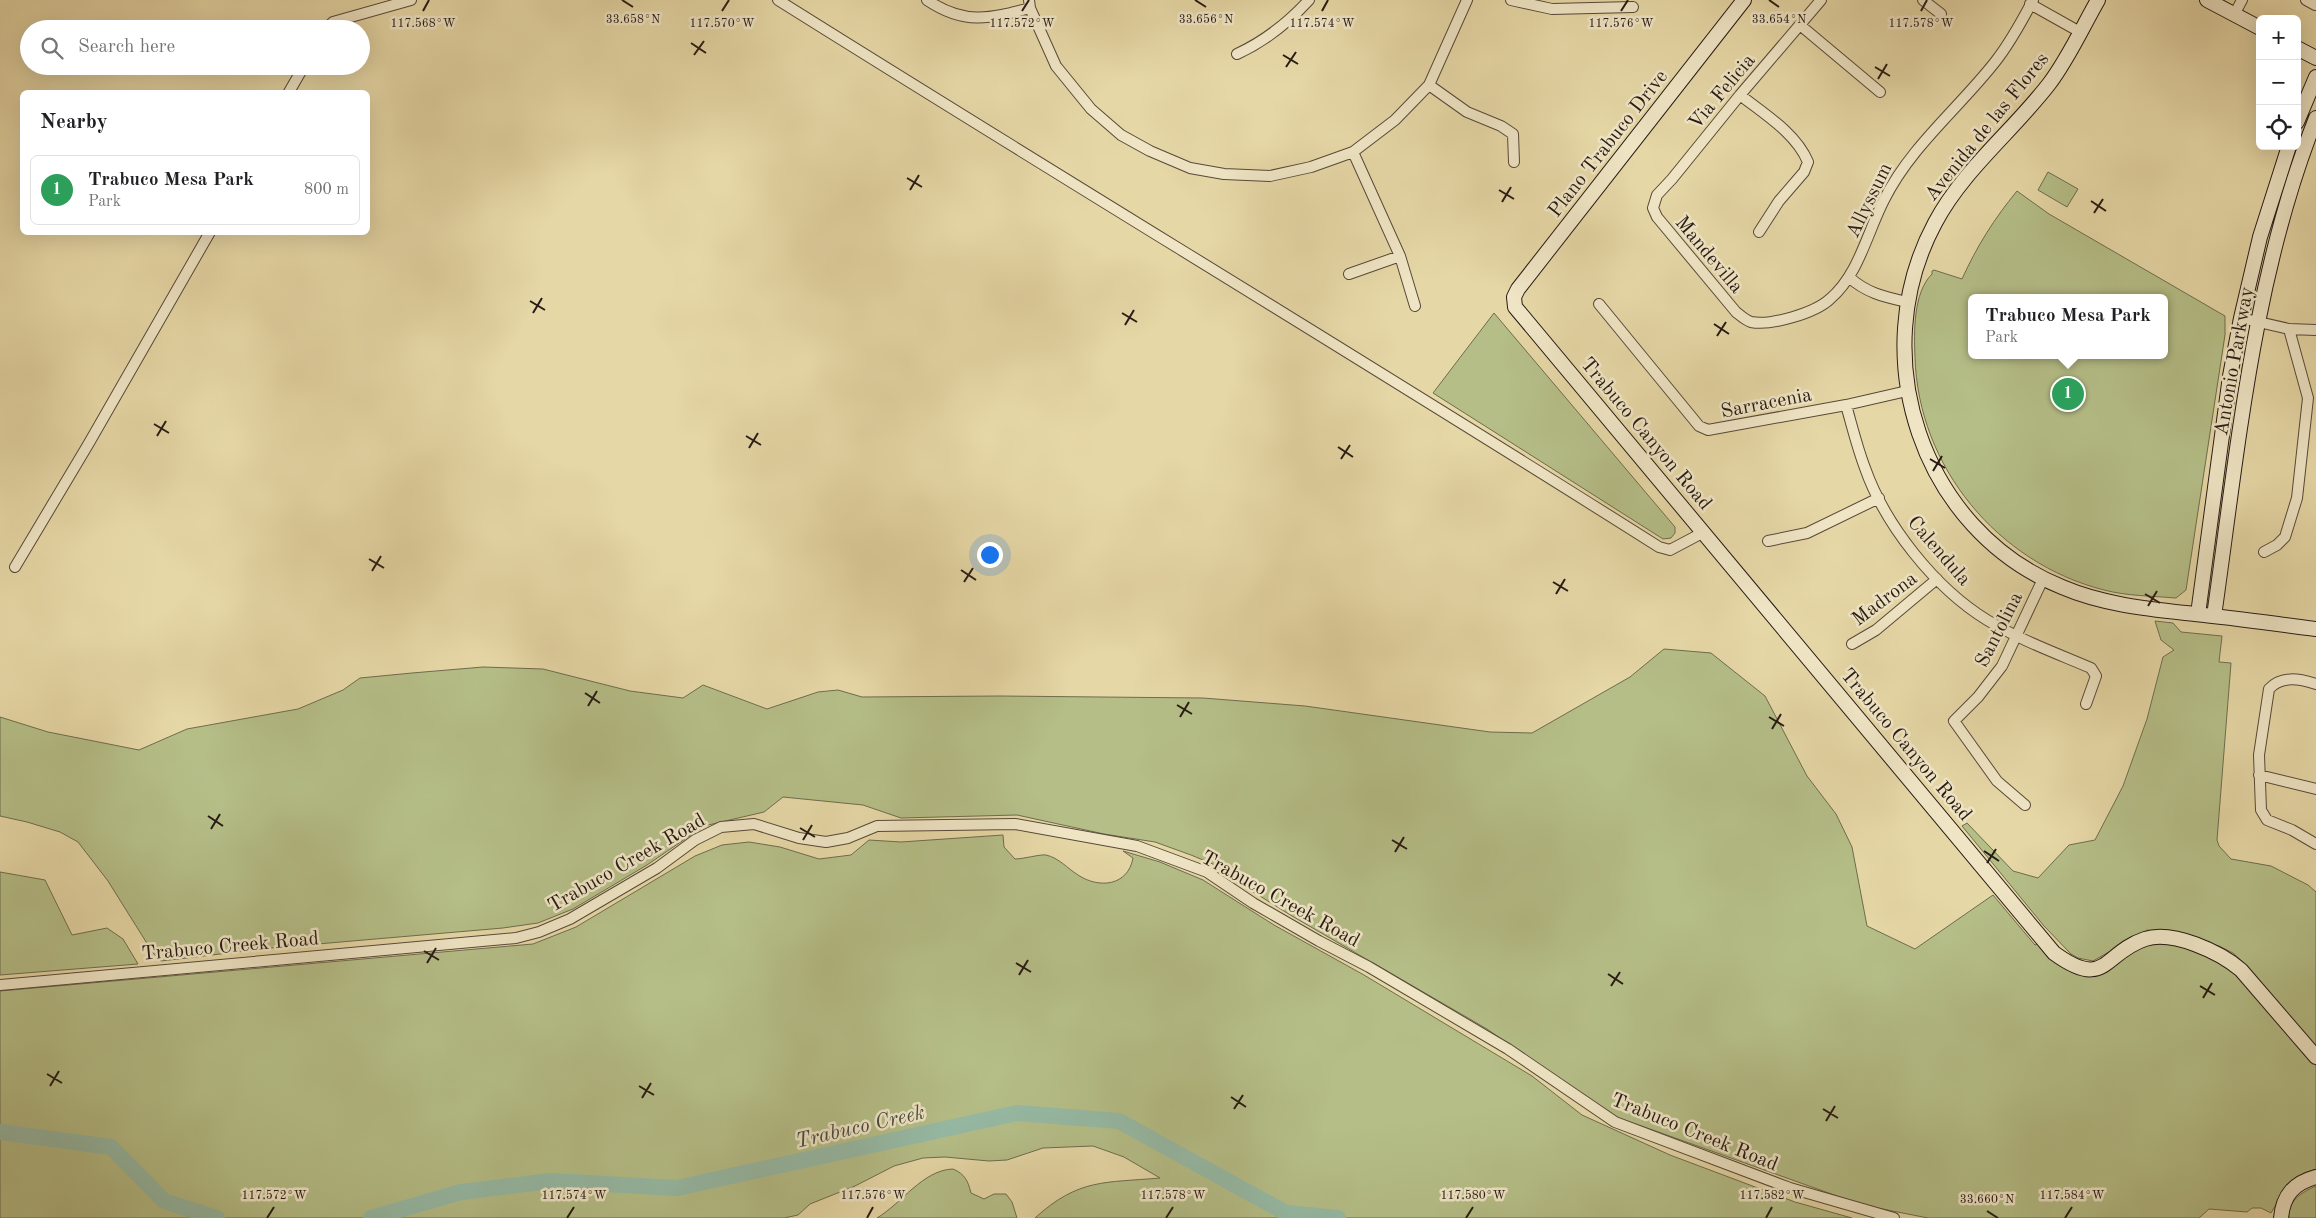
<!DOCTYPE html>
<html lang="en">
<head>
<meta charset="utf-8">
<style>
	:root { --surface:#fff; --page:#f6f6f6; --text:#202124; --muted:#757577; --line:#e0e0e0; --accent:#db2777 }
	body { margin:0; font-family:"Old Standard TT",serif; background:var(--page); color:var(--text) }
	.controls { position:absolute; right:15px; top:15px; display:grid; overflow:hidden; border-radius:8px; box-shadow:0 5px 20px #0002 }
	.controls button { width:45px; height:45px; display:grid; place-items:center; padding:0; border:0; border-bottom:1px solid var(--line); background:var(--surface); color:var(--text); font:25px sans-serif }
	.you { position:absolute; left:989px; top:554px; width:18px; height:18px; margin:-12px; border:4px solid #fff; border-radius:50%; background:#1a73e8; box-shadow:0 0 0 8px #1a73e833 }
	.badge { display:grid; place-items:center; width:32px; height:32px; border-radius:50%; background:var(--accent); color:#fff; font-size:16px; font-weight:700 }
	.pin { position:absolute; translate:-50% -50%; border:2px solid #fff; box-shadow:0 1px 5px #0006 }
	.popup { position:absolute; left:1968px; top:294px; width:200px; height:65px; box-sizing:border-box; display:grid; place-content:center; border-radius:8px; background:var(--surface); filter:drop-shadow(0 1px 4px #0005); font-size:16px; white-space:nowrap; color:var(--muted) }
	.popup b { font-size:19px; color:var(--text) }
	.popup::after { content:''; position:absolute; left:50%; top:100%; margin-left:-10px; border:10px solid transparent; border-top-color:var(--surface) }
	.list { margin:0; padding:0; list-style:none }
	h2 { display:flex; justify-content:space-between; align-items:center; height:65px; margin:0; padding:0 20px; font-size:21px }
	h2 small { font-size:16px; font-weight:400; color:var(--muted) }
	.list li { display:grid; grid-template-columns:32px 1fr auto; gap:15px; align-items:center; box-sizing:border-box; height:70px; margin:0 10px 10px; padding:0 10px; border:1px solid var(--line); border-radius:8px }
	.list b { display:block; font-size:19px; white-space:nowrap }
	.list p { margin:0; font-size:16px; white-space:nowrap; color:var(--muted) }
	.list em { font-size:16px; font-style:normal; color:var(--muted) }
	.icon { flex:none; width:28px; height:28px; fill:none; stroke:currentColor; stroke-width:2; stroke-linecap:round; stroke-linejoin:round }
	.map { position:relative; flex:none; width:2316px; height:1218px; overflow:hidden }
	.search { position:absolute; background:var(--surface); box-shadow:0 5px 20px #0002; left:20px; top:20px; width:350px; height:55px; display:flex; align-items:center; gap:12px; box-sizing:border-box; padding:0 18px; border-radius:28px; color:var(--muted); font-size:19px }
	.panel { position:absolute; background:var(--surface); box-shadow:0 5px 20px #0002; left:20px; top:90px; width:350px; height:145px; border-radius:8px }
	.map>svg:first-child { display:block }
</style>
</head>
<body>
<div class="map">
<svg width="2316" height="1218" viewBox="0 0 2316 1218">
	<rect width="100%" height="100%" fill="#e6d7a6"/>
	<filter id="stains"><feTurbulence type="fractalNoise" baseFrequency=".004" numOctaves="4"/><feColorMatrix values="0 0 0 0 .2 0 0 0 0 .09 0 0 0 0 .02 0 0 0 .5 -.17"/></filter>
	<radialGradient id="worn" r=".72"><stop offset=".6" stop-color="#630" stop-opacity="0"/><stop offset="1" stop-color="#630" stop-opacity=".3"/></radialGradient>
	<path fill="#b5be87" stroke="#6e6c4e" fill-rule="evenodd" d="M 2048,172 L 2078,189 L 2067,207 L 2038,190 Z
		M 2017,191 L 2049,214 L 2225,316 L 2225,335 L 2186,590 L 2176,598 C 2152,596 2127,596 2104,590 C 1998,563 1918,467 1915,357 C 1914,332 1913,293 1932,274 L 1932,271 L 1934,270 L 1962,279 C 1977,246 1994,219 2017,191 ZM 1972,298 L 2164,298 L 2164,355 L 1972,355 Z
		M 1494,313 L 1675,527 L 1675,533 L 1671,538 L 1663,539 L 1433,393 Z
		M 2155,621 L 2173,623 L 2181,632 L 2222,636 L 2219,662 L 2231,663 L 2217,840 L 2219,846 L 2231,859 L 2271,866 L 2308,885 L 2316,892 L 2316,1049 L 2285,1016 L 2244,963 L 2233,953 L 2219,946 L 2173,934 L 2147,930 L 2093,961 L 2078,958 L 2071,954 L 2044,926 L 1962,826 L 1967,823 L 2013,871 L 2038,878 L 2069,845 L 2095,840 L 2123,786 L 2147,719 L 2163,657 L 2174,650 L 2161,640 Z
		M 1664,649 L 1711,653 L 1765,696 L 1807,776 L 1836,814 L 1852,847 L 1867,926 L 1915,949 L 1993,895 L 2035,945 L 2039,943 L 2078,973 L 2135,949 L 2158,942 L 2183,946 L 2225,963 L 2316,1064 L 2316,1169 L 2304,1173 L 2288,1184 L 2271,1213 L 2261,1208 L 2252,1208 L 2247,1212 L 2209,1209 L 2199,1218 L 1928,1218 L 1862,1205 L 1611,1115 L 1487,1029 L 1292,916 L 1247,888 L 1220,867 L 1191,855 L 1155,842 L 1104,834 L 1017,815 L 901,818 L 863,805 L 783,797 L 764,812 L 704,826 L 647,865 L 573,909 L 538,923 L 503,928 L 271,948 L 161,961 L 153,953 L 108,881 L 78,842 L 60,832 L 27,822 L 0,816 L 0,717 L 48,732 L 139,750 L 187,729 L 298,709 L 343,690 L 360,678 L 412,673 L 483,667 L 543,669 L 630,691 L 683,698 L 703,685 L 767,709 L 818,692 L 838,690 L 862,697 L 999,696 L 1203,698 L 1305,706 L 1490,732 L 1532,733 L 1630,677 Z
		M 1003,835 L 1004,847 L 1015,859 C 1023,859 1041,854 1046,855 C 1059,858 1067,868 1078,875 C 1099,889 1128,886 1133,858 L 1123,851 L 1160,862 L 1203,880 L 1274,925 L 1364,975 L 1532,1076 L 1582,1115 L 1670,1155 L 1795,1202 L 1852,1218 L 1035,1218 C 1079,1178 1105,1183 1160,1178 L 1124,1157 L 1093,1146 L 1043,1148 L 1007,1160 L 989,1161 L 945,1157 L 923,1158 L 894,1166 L 855,1186 L 810,1204 L 798,1215 L 784,1218 L 0,1218 L 0,991 L 533,944 L 576,927 L 695,856 L 722,845 L 749,842 L 780,847 L 819,859 L 851,855 L 869,840 L 901,842 Z
		M 0,872 L 45,880 L 72,935 L 107,928 L 123,939 L 138,964 L 0,975 Z
		M 953,1169 C 965,1174 968,1181 971,1193 L 984,1199 L 994,1194 L 1006,1194 L 1012,1202 L 1017,1218 L 877,1218 C 902,1203 923,1170 953,1169 Z
		M 2316,1186 L 2316,1218 L 2289,1218 C 2287,1201 2302,1192 2316,1186 Z"/>
	<g fill="none" stroke-linecap="round" stroke-linejoin="round">
		<path stroke="#96baa5" stroke-width="16" d="M 0,1132 L 111,1147 L 164,1201 L 217,1218
			M 371,1218 L 461,1192 L 550,1181 L 677,1188 L 1017,1113 L 1119,1121 L 1286,1213 L 1338,1218"/>
		<g stroke="#574938" stroke-width="12">
			<path id="street" d="M 778,0 C 1071,184 1367,362 1659,547 L 1670,550 L 1704,532
				M 927,0 C 964,25 989,19 1030,8
				M 1029,0 L 1030,8 L 1056,66 L 1091,109 L 1121,135 L 1150,151 L 1190,168 L 1224,174 L 1270,176 L 1311,167 L 1353,152 L 1395,120 L 1429,85 L 1467,0
				M 1511,0 L 1552,9 L 1633,7
				M 1821,0 L 1740,95 L 1672,179 L 1657,195 L 1653,208 L 1657,217 L 1736,312 C 1741,316 1745,320 1751,322 C 1771,326 1815,313 1830,299 C 1859,274 1867,233 1884,200 C 1911,146 1959,108 1995,62 C 2010,43 2022,21 2033,0
				M 1923,0 L 1941,14
				M 2306,0 L 2315,5
				M 2030,4 L 2080,32
				M 2234,15 L 2242,0
				M 1800,25 L 1880,92
				M 326,29 L 333,22 L 411,0
				M 1237,54 C 1265,41 1288,23 1309,0
				M 1429,85 L 1467,112 L 1501,126 L 1513,134 L 1514,162
				M 289,92 L 304,66
				M 1740,95 C 1763,113 1796,133 1808,162 L 1804,172 L 1779,201 L 1759,232
				M 1353,152 L 1400,256 L 1415,306
				M 1349,274 L 1400,256
				M 1849,277 C 1866,293 1885,297 1907,302
				M 1599,304 L 1699,426 L 1708,430 L 1846,405 L 1907,391
				M 2241,318 L 2289,329 L 2316,330
				M 1846,405 C 1852,426 1857,447 1865,468 C 1885,525 1935,588 1987,620 C 2020,640 2056,653 2091,668 L 2096,676 L 2086,704
				M 1768,541 L 1807,533 L 1879,498
				M 2264,552 L 2277,545 L 2285,537 L 2297,498 L 2308,398 L 2289,329
				M 15,567 L 89,443 L 210,232
				M 1852,644 L 1876,630 L 1937,579
				M 2316,684 C 2300,679 2282,675 2269,689 L 2259,755 L 2261,810 L 2267,820 L 2292,830 L 2316,844
				M 2259,775 L 2316,789
				M 2025,805 L 1997,781 L 1954,721 L 1978,697 L 2002,666 L 2043,579
				M 0,985 L 516,938 L 539,932 L 570,919 L 657,868 L 695,840 L 721,827 L 754,824 L 799,838 L 826,842 L 848,838 L 877,826 L 1015,824 L 1137,846 L 1207,872 L 1253,903 L 1319,941 L 1369,967 L 1508,1049 L 1615,1122 L 1790,1188 L 1894,1218"/>
		</g>
		<g stroke="#271a14" stroke-width="16">
			<path id="secondary" d="M 1744,0 L 1518,289 L 1514,297 L 1515,307 L 2054,953 C 2106,991 2103,953 2145,939 C 2173,930 2220,952 2241,970 L 2316,1057
				M 2098,0 C 2082,28 2068,59 2049,84 C 2012,132 1963,170 1935,223 C 1864,355 1921,530 2062,587 C 2104,605 2150,609 2195,614 C 2235,618 2276,624 2316,629
				M 2207,0 L 2260,28
				M 2297,48 L 2316,58
				M 2297,122 L 2316,77
				M 2198,614 L 2230,376 L 2241,318 L 2260,237 L 2289,146
				M 2214,616 C 2238,449 2253,276 2316,118
				M 2281,1218 C 2283,1195 2294,1183 2316,1177"/>
		</g>
		<use href="#street" stroke="#efe5c5" stroke-width="10"/>
		<use href="#secondary" stroke="#efe5c5" stroke-width="14"/>
	</g>
	<path fill="none" stroke="#271a14" stroke-width="2" d="M 622,0 L 633,7M 1195,0 L 1206,7M 1769,0 L 1779,7M 423,11 L 429,0M 722,11 L 729,0M 1022,11 L 1029,0M 1322,11 L 1328,0M 1621,11 L 1628,0M 1921,11 L 1927,0M 691,43 L 706,53M 694,55 L 704,41M 1283,55 L 1298,64M 1286,67 L 1296,52M 1875,67 L 1890,76M 1878,79 L 1887,64M 907,178 L 922,187M 910,190 L 919,175M 1499,190 L 1514,199M 2091,201 L 2106,211M 1502,202 L 1511,187M 2094,213 L 2103,199M 530,301 L 545,310M 533,313 L 542,298M 1122,313 L 1137,322M 1714,324 L 1729,334M 1125,325 L 1134,310M 1717,336 L 1726,322M 154,424 L 169,433M 157,436 L 166,421M 746,436 L 761,445M 1338,447 L 1353,457M 749,448 L 758,433M 1341,459 L 1350,445M 1930,459 L 1945,468M 1933,471 L 1942,456M 369,559 L 384,568M 961,570 L 976,580M 372,571 L 381,556M 964,582 L 973,568M 1553,582 L 1568,591M 1556,594 L 1565,579M 2145,594 L 2160,603M 2148,606 L 2157,591M 585,693 L 600,703M 1177,705 L 1192,714M 588,706 L 597,691M 1180,717 L 1189,702M 1769,717 L 1784,726M 1772,729 L 1781,714M 208,816 L 223,826M 800,828 L 815,837M 211,829 L 220,814M 803,840 L 812,825M 1392,840 L 1407,849M 1984,851 L 1999,861M 1395,852 L 1404,837M 1987,863 L 1996,849M 424,951 L 439,960M 427,963 L 436,948M 1016,963 L 1031,972M 1608,974 L 1623,984M 1019,975 L 1028,960M 1611,986 L 1620,972M 2200,986 L 2215,995M 2203,998 L 2212,983M 47,1074 L 62,1083M 50,1086 L 59,1071M 639,1086 L 654,1095M 1231,1097 L 1246,1107M 642,1098 L 651,1083M 1234,1109 L 1243,1095M 1823,1109 L 1838,1118M 1826,1121 L 1835,1106M 1987,1211 L 1998,1218M 267,1218 L 274,1207M 567,1218 L 574,1207M 867,1218 L 873,1207M 1166,1218 L 1173,1207M 1466,1218 L 1473,1207M 1766,1218 L 1772,1207M 2065,1218 L 2072,1207"/>
	<g text-anchor="middle" stroke-width="5" stroke-linejoin="round" paint-order="stroke">
		<g font-size="20" fill="#271a14" stroke="#efe5c5">
			<text transform="translate(1721 91) rotate(-50)" y="7">Via Felicia</text>
			<text transform="translate(1986 126) rotate(-51)" y="7">Avenida de las Flores</text>
			<text transform="translate(1607 143) rotate(-52)" y="7">Plano Trabuco Drive</text>
			<text transform="translate(1868 200) rotate(-64)" y="7">Allyssum</text>
			<text transform="translate(1710 254) rotate(50)" y="7">Mandevilla</text>
			<text transform="translate(2233 361) rotate(-80)" y="7">Antonio Parkway</text>
			<text transform="translate(1766 402) rotate(-11)" y="7">Sarracenia</text>
			<text transform="translate(1647 433) rotate(50)" y="7">Trabuco Canyon Road</text>
			<text transform="translate(1940 550) rotate(49)" y="7">Calendula</text>
			<text transform="translate(1884 598) rotate(-37)" y="7">Madrona</text>
			<text transform="translate(1998 629) rotate(-63)" y="7">Santolina</text>
			<text transform="translate(1907 744) rotate(50)" y="7">Trabuco Canyon Road</text>
			<text transform="translate(626 862) rotate(-30)" y="7">Trabuco Creek Road</text>
			<text transform="translate(1281 898) rotate(29)" y="7">Trabuco Creek Road</text>
			<text transform="translate(230 945) rotate(-5)" y="7">Trabuco Creek Road</text>
			<text transform="translate(1695 1131) rotate(22)" y="7">Trabuco Creek Road</text>
		</g>
		<g font-size="21" font-style="italic" fill="#484a40" stroke="#efe5c5">
			<text transform="translate(860 1126) rotate(-13)" y="7">Trabuco Creek</text>
		</g>
	</g>
	<g font-size="12" text-anchor="middle" fill="#271a14" stroke="#efe5c5" stroke-width="5" stroke-linejoin="round" paint-order="stroke">
		<text x="633" y="23">33.658°N</text>
		<text x="1206" y="23">33.656°N</text>
		<text x="1779" y="23">33.654°N</text>
		<text x="423" y="27">117.568°W</text>
		<text x="722" y="27">117.570°W</text>
		<text x="1022" y="27">117.572°W</text>
		<text x="1322" y="27">117.574°W</text>
		<text x="1621" y="27">117.576°W</text>
		<text x="1921" y="27">117.578°W</text>
		<text x="274" y="1199">117.572°W</text>
		<text x="574" y="1199">117.574°W</text>
		<text x="873" y="1199">117.576°W</text>
		<text x="1173" y="1199">117.578°W</text>
		<text x="1473" y="1199">117.580°W</text>
		<text x="1772" y="1199">117.582°W</text>
		<text x="2072" y="1199">117.584°W</text>
		<text x="1987" y="1203">33.660°N</text>
	</g>
	<rect width="100%" height="100%" filter="url(#stains)"/>
	<rect width="100%" height="100%" fill="url(#worn)"/>
</svg>
<div class="controls">
<button>+</button>
<button>−</button>
<button><svg class="icon" aria-label="locate" viewBox="0 0 24 24"><circle cx="12" cy="12" r="6"/><path d="M12 2v4M12 18v4M2 12h4M18 12h4"/></svg></button>
</div>
<div class="you"></div>
<div class="pin badge" style="left:2068px;top:394px;background:#2e9e5b">1</div>
<div class="popup"><b>Trabuco Mesa Park</b>Park</div>
<div class="search"><svg class="icon" aria-label="search" viewBox="0 0 24 24"><circle cx="10" cy="10" r="6"/><path d="M15 15l6 6"/></svg>Search here</div>
<section class="panel">
<h2>Nearby<small></small></h2>
<ul class="list">
<li><span class="badge" style="background:#2e9e5b">1</span><div><b>Trabuco Mesa Park</b><p>Park</p></div><em>800 m</em></li>
</ul>
</section>
</div>
</body>
</html>
